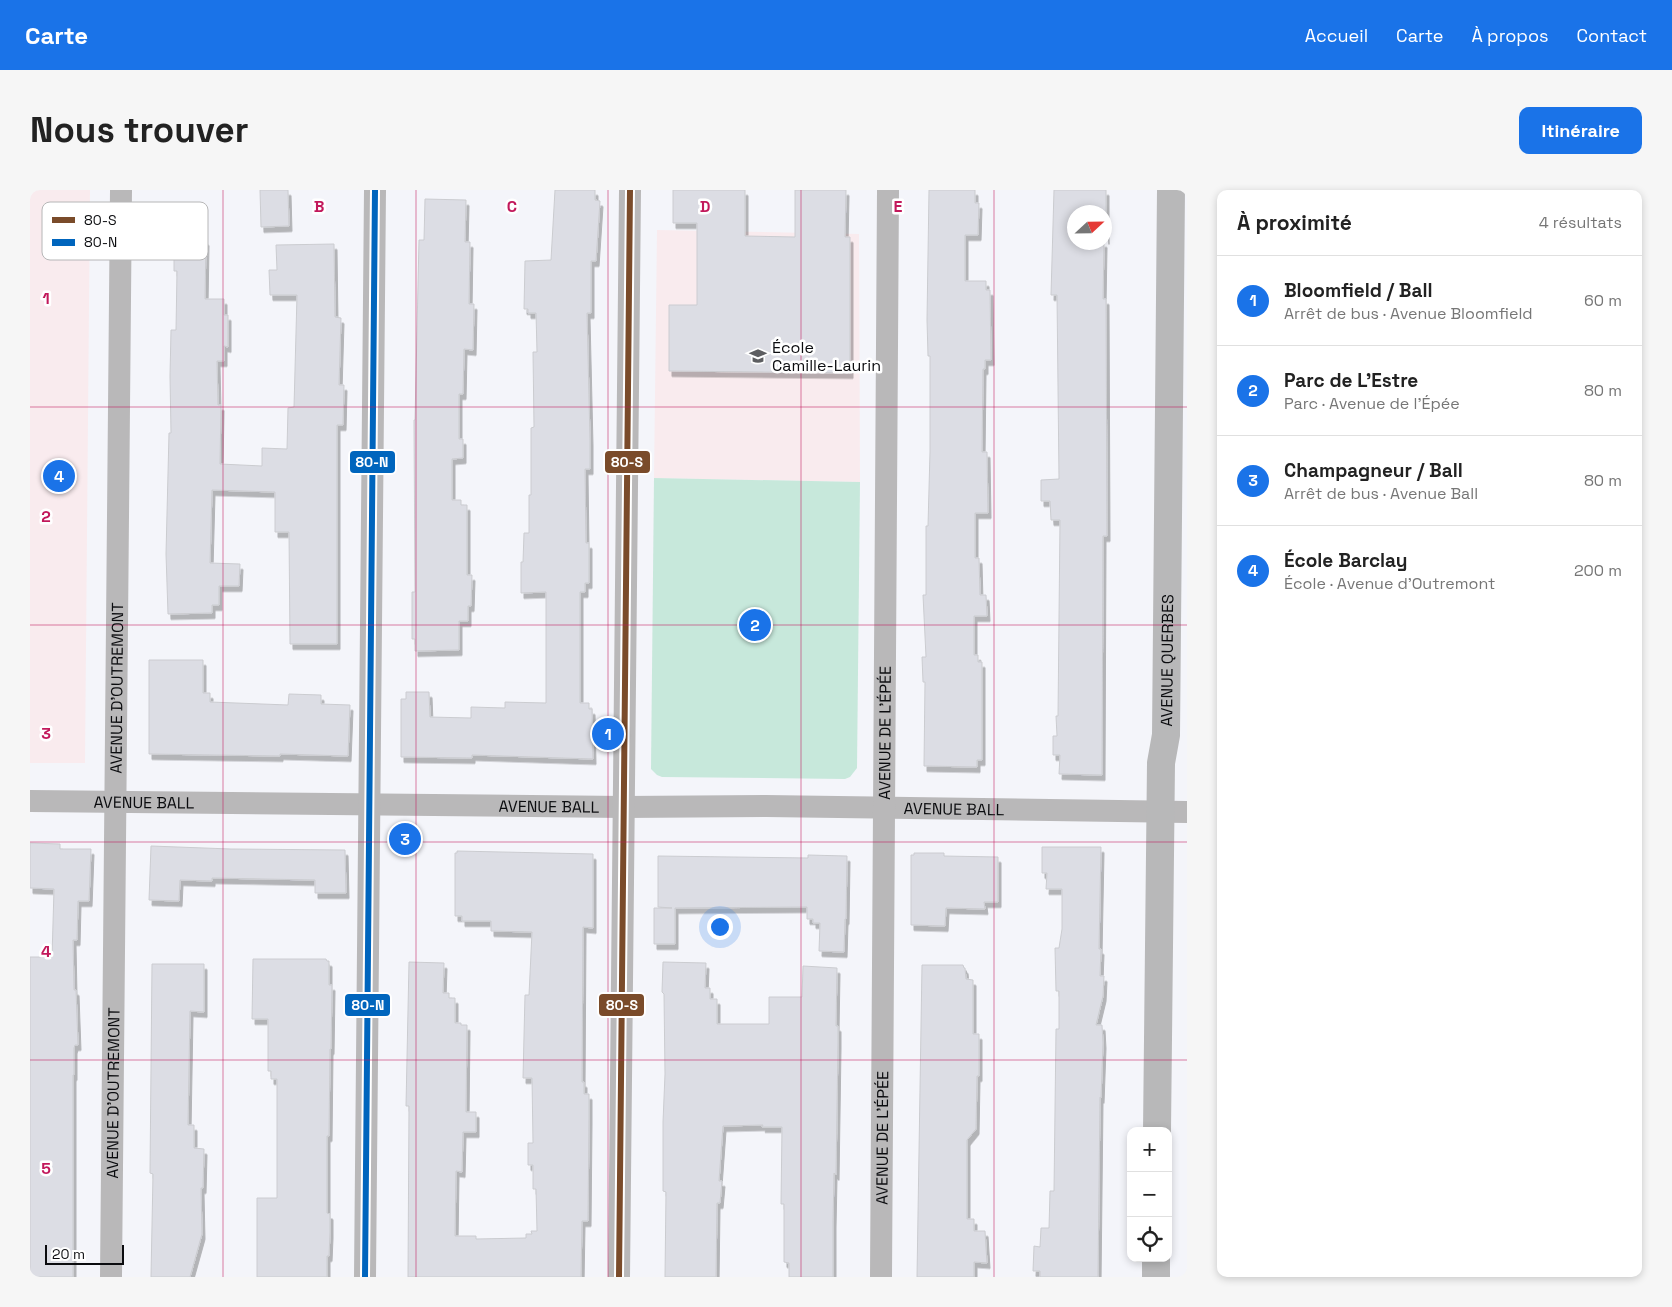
<!DOCTYPE html>
<html lang="fr">
<head>
<meta charset="utf-8">
<style>
	:root { --surface:#fff; --page:#f6f6f6; --text:#222; --muted:#767676; --line:#e0e0e0; --accent:#1a73e8 }
	body { margin:0; font-family:"Space Grotesk",sans-serif; background:var(--page); color:var(--text) }
	.controls { position:absolute; right:15px; bottom:15px; display:grid; overflow:hidden; border-radius:10px; box-shadow:0 2px 8px #0003 }
	.controls button { width:45px; height:45px; display:grid; place-items:center; padding:0; border:0; border-bottom:1px solid var(--line); background:var(--surface); color:var(--text); font:25px sans-serif }
	.compass { position:absolute; left:1037px; top:15px; width:45px; height:45px; border-radius:50%; background:var(--surface); box-shadow:0 2px 8px #0003; rotate:68deg }
	.scale { position:absolute; left:15px; bottom:12px; width:79px; box-sizing:border-box; padding-left:5px; border:2px solid #0b0c0f; border-top:0; font-size:14px; line-height:18px; white-space:nowrap; color:#0b0c0f; -webkit-text-stroke:4px #fff; paint-order:stroke }
	.you { position:absolute; left:689px; top:736px; width:18px; height:18px; margin:-12px; border:4px solid #fff; border-radius:50%; background:#1a73e8; box-shadow:0 0 0 8px #1a73e833 }
	.badge { display:grid; place-items:center; width:32px; height:32px; border-radius:50%; background:var(--accent); color:#fff; font-size:16px; font-weight:700 }
	.pin { position:absolute; translate:-50% -50%; border:2px solid #fff; box-shadow:0 1px 5px #0006 }
	.list { margin:0; padding:0; list-style:none }
	h2 { display:flex; justify-content:space-between; align-items:center; height:65px; margin:0; padding:0 20px; font-size:21px }
	h2 small { font-size:16px; font-weight:400; color:var(--muted) }
	.list li { display:grid; grid-template-columns:32px 1fr auto; gap:15px; align-items:center; box-sizing:border-box; height:90px; padding:0 20px; border-top:1px solid var(--line) }
	.list b { display:block; font-size:19px; white-space:nowrap }
	.list p { margin:0; font-size:16px; white-space:nowrap; color:var(--muted) }
	.list em { font-size:16px; font-style:normal; color:var(--muted) }
	.icon { flex:none; width:28px; height:28px; fill:none; stroke:currentColor; stroke-width:2; stroke-linecap:round; stroke-linejoin:round }
	.map { position:relative; flex:none; width:1157px; height:1087px; overflow:hidden; border-radius:10px }
	header { display:flex; align-items:center; gap:30px; box-sizing:border-box; height:70px; padding:0 25px; background:var(--accent); color:#fff }
	header strong { font-size:24px }
	nav { display:flex; gap:28px; margin-inline-start:auto; font-size:18px }
	.intro { display:flex; align-items:center; justify-content:space-between; box-sizing:border-box; height:120px; padding:0 30px }
	h1 { margin:0; font-size:35px }
	.button { padding:12px 22px; border-radius:10px; background:var(--accent); color:#fff; font-size:18px; font-weight:700 }
	main { display:flex; gap:30px; padding:0 30px }
	aside { flex:1; background:var(--surface); border-radius:10px; box-shadow:0 2px 8px #0003 }
	.map>svg:first-child { display:block }
</style>
</head>
<body>
<header>
<strong>Carte</strong>
<nav><a>Accueil</a><a>Carte</a><a>À propos</a><a>Contact</a></nav>
</header>
<div class="intro"><h1>Nous trouver</h1><a class="button">Itinéraire</a></div>
<main>
<div class="map">
<svg width="1157" height="1087" viewBox="0 0 1157 1087">
	<defs>
		<filter id="shadow"><feDropShadow dx="3" dy="5.5" stdDeviation="0" flood-color="#0004"/></filter>
	</defs>
	<rect width="100%" height="100%" fill="#f4f5fa"/>
	<path fill="#f9ebee" d="M 0,0 L 60,0 L 55,573 L 0,573 Z
		M 627,40 L 829,44 L 830,292 L 624,288 Z"/>
	<path fill="#c7e8db" d="M 624,288 L 830,292 L 827,578 L 820,587 L 815,589 L 632,587 L 627,585 L 621,579 Z"/>
	<path fill="#dcdde4" stroke="#cbccd0" filter="url(#shadow)" d="M 230,0 L 258,0 L 259,36 L 231,37 Z
		M 525,0 L 565,0 L 565,10 L 570,11 L 566,71 L 561,71 L 561,123 L 557,123 L 560,250 L 560,279 L 555,279 L 556,353 L 559,353 L 559,393 L 555,393 L 555,402 L 550,402 L 550,513 L 559,513 L 559,519 L 562,519 L 563,569 L 442,565 L 442,568 L 371,567 L 371,509 L 376,509 L 376,502 L 399,502 L 400,527 L 441,528 L 441,517 L 475,518 L 475,512 L 516,513 L 516,402 L 491,403 L 491,372 L 493,372 L 494,343 L 499,343 L 499,305 L 501,305 L 501,238 L 504,237 L 503,162 L 507,162 L 506,123 L 498,123 L 498,119 L 494,119 L 495,71 L 521,70 Z
		M 643,0 L 715,0 L 715,46 L 765,47 L 765,0 L 816,0 L 815,47 L 820,47 L 820,183 L 639,181 L 639,115 L 667,115 L 667,33 L 643,33 Z
		M 899,0 L 945,0 L 945,13 L 949,13 L 948,45 L 935,45 L 935,91 L 956,91 L 956,100 L 960,100 L 961,170 L 955,170 L 955,179 L 953,179 L 952,262 L 957,262 L 958,323 L 945,323 L 945,368 L 949,368 L 950,405 L 956,405 L 957,426 L 944,426 L 944,465 L 948,465 L 948,472 L 952,472 L 952,570 L 947,570 L 947,577 L 894,576 L 895,492 L 893,492 L 892,467 L 896,467 L 893,405 L 896,405 L 896,336 L 898,336 L 900,262 L 900,166 L 898,166 L 897,130 Z
		M 1024,0 L 1076,0 L 1076,49 L 1074,22 L 1044,22 L 1044,52 L 1074,52 L 1073,109 L 1076,109 L 1077,346 L 1073,346 L 1072,585 L 1029,584 L 1030,565 L 1023,565 L 1023,546 L 1027,546 L 1026,526 L 1028,526 L 1030,330 L 1021,330 L 1020,311 L 1011,311 L 1011,290 L 1029,289 L 1027,105 L 1021,105 Z
		M 395,9 L 436,10 L 435,52 L 440,52 L 439,114 L 444,114 L 443,160 L 434,159 L 433,204 L 429,204 L 429,249 L 433,249 L 433,268 L 422,269 L 422,310 L 431,310 L 431,315 L 437,315 L 437,385 L 442,385 L 441,416 L 438,416 L 438,431 L 429,431 L 429,460 L 385,461 L 385,449 L 382,449 L 382,402 L 385,402 L 384,230 L 385,230 L 389,50 L 394,50 Z
		M 144,50 L 176,50 L 175,109 L 194,109 L 194,125 L 198,125 L 198,157 L 194,156 L 194,171 L 187,171 L 188,215 L 191,215 L 190,274 L 232,276 L 232,258 L 257,259 L 258,218 L 264,217 L 267,105 L 240,105 L 239,80 L 247,80 L 246,55 L 304,54 L 305,127 L 311,128 L 309,195 L 314,195 L 313,235 L 307,235 L 307,454 L 260,454 L 259,342 L 245,342 L 245,302 L 182,300 L 180,373 L 210,374 L 209,396 L 189,396 L 189,415 L 182,415 L 182,423 L 138,424 L 136,364 L 139,243 L 141,243 L 140,186 L 141,140 L 146,140 L 147,81 L 144,81 Z
		M 119,470 L 173,470 L 173,503 L 180,503 L 180,512 L 258,515 L 259,504 L 291,505 L 291,514 L 320,515 L 318,566 L 250,564 L 250,566 L 119,564 Z
		M 0,653 L 30,654 L 30,659 L 61,659 L 59,711 L 48,711 L 47,750 L 43,750 L 44,800 L 46,800 L 48,855 L 45,855 L 44,858 L 44,885 L 43,885 L 43,1087 L 0,1087 L 0,767 L 22,767 L 24,699 L 0,698 Z
		M 121,656 L 201,659 L 315,660 L 316,703 L 285,703 L 285,690 L 182,688 L 182,691 L 150,690 L 149,711 L 119,710 Z
		M 1012,657 L 1071,657 L 1069,759 L 1071,759 L 1070,786 L 1074,786 L 1073,806 L 1066,835 L 1072,835 L 1073,853 L 1071,908 L 1070,907 L 1068,1087 L 1010,1087 L 1010,1081 L 1003,1081 L 1004,1056 L 1010,1057 L 1011,1038 L 1019,1038 L 1020,1001 L 1024,1001 L 1026,839 L 1029,839 L 1029,801 L 1026,801 L 1025,758 L 1029,758 L 1032,739 L 1032,699 L 1016,699 L 1017,683 L 1012,683 Z
		M 427,661 L 563,664 L 563,738 L 553,737 L 552,892 L 554,892 L 554,904 L 559,904 L 559,929 L 558,1031 L 552,1031 L 551,1087 L 378,1087 L 379,916 L 376,916 L 379,772 L 414,773 L 413,803 L 419,803 L 419,808 L 425,808 L 425,833 L 431,833 L 431,835 L 437,835 L 436,922 L 446,922 L 446,942 L 433,942 L 432,982 L 426,981 L 425,1046 L 446,1046 L 446,1049 L 496,1048 L 496,1044 L 502,1044 L 501,1041 L 507,1041 L 506,999 L 503,999 L 503,975 L 498,975 L 498,953 L 503,953 L 502,888 L 493,888 L 495,805 L 499,805 L 502,742 L 461,741 L 461,731 L 432,731 L 432,726 L 425,726 L 425,663 L 427,663 Z
		M 884,663 L 914,663 L 914,666 L 968,667 L 968,712 L 954,712 L 955,719 L 916,718 L 915,736 L 881,735 L 881,665 L 884,665 Z
		M 778,665 L 817,666 L 816,729 L 815,729 L 814,762 L 789,761 L 790,733 L 783,733 L 783,729 L 777,729 L 777,717 L 645,718 L 645,754 L 624,754 L 624,718 L 642,718 L 628,717 L 628,666 L 778,668 Z
		M 223,769 L 296,769 L 297,771 L 299,771 L 299,795 L 302,795 L 301,859 L 300,859 L 299,946 L 297,946 L 297,1023 L 300,1024 L 300,1043 L 299,1066 L 297,1066 L 297,1087 L 227,1087 L 227,1008 L 247,1008 L 247,889 L 241,889 L 241,881 L 238,881 L 238,829 L 222,829 Z
		M 633,772 L 676,773 L 675,798 L 680,798 L 680,809 L 687,809 L 687,834 L 739,834 L 739,807 L 772,807 L 773,776 L 807,778 L 806,836 L 808,836 L 808,853 L 806,985 L 804,983 L 803,1032 L 803,1087 L 759,1087 L 759,1073 L 754,1072 L 754,1014 L 751,1014 L 752,937 L 732,937 L 733,935 L 693,936 L 689,991 L 692,991 L 690,1013 L 687,1013 L 686,1087 L 635,1087 L 636,1002 L 633,1001 L 633,932 L 635,884 L 634,804 L 632,802 Z
		M 122,774 L 174,774 L 174,822 L 160,821 L 158,935 L 164,935 L 164,958 L 174,959 L 173,998 L 171,998 L 172,1044 L 160,1087 L 121,1087 L 123,984 L 120,983 Z
		M 892,775 L 933,775 L 934,778 L 935,778 L 936,789 L 943,790 L 943,844 L 949,844 L 949,886 L 947,886 L 946,939 L 937,950 L 937,1029 L 944,1029 L 944,1041 L 955,1041 L 957,1073 L 944,1072 L 944,1087 L 887,1087 Z"/>
	<g fill="none" stroke-linecap="round" stroke-linejoin="round">
		<g stroke="#b9b8b9" stroke-width="22">
			<path id="s1" d="M 0,611 L 593,617 L 736,616 L 1157,622"/>
			<path id="s2" d="M 81,1087 L 91,0"/>
			<path d="M 335,1087 L 345,0"/>
			<path d="M 589,1087 L 600,0"/>
			<path id="s3" d="M 851,1087 L 858,0"/>
		</g>
		<g stroke="#b8b8b9" stroke-width="28">
			<path id="s4" d="M 1127,941 L 1131,573 L 1136,545 L 1141,0"/>
			<path d="M 1126,1087 L 1126,1068"/>
		</g>
		<g stroke="#fff" stroke-width="10">
			<path id="bus-1" d="M 589,1087 L 600,0"/>
		</g>
		<g stroke="#fff" stroke-width="10">
			<path id="bus-2" d="M 335,1087 L 345,0"/>
		</g>
		<use href="#bus-1" stroke="#7a4b2a" stroke-width="6"/>
		<use href="#bus-2" stroke="#0065bd" stroke-width="6"/>
	</g>
	<path fill="none" stroke="#c2185b" stroke-width="1" stroke-opacity="0.55" d="M 193,0 L 193,1087M 386,0 L 386,1087M 578,0 L 578,1087M 771,0 L 771,1087M 964,0 L 964,1087M 0,217 L 1157,217M 0,435 L 1157,435M 0,652 L 1157,652M 0,870 L 1157,870"/>
	<defs>
		<g id="school-bare" transform="scale(1.35)"><path d="M0-5L7-2L0 1L-7-2ZM-4 1L0 2.5L4 1V4Q0 6-4 4Z" fill="#5d5e61" stroke="#fff" stroke-width="2.5" paint-order="stroke"/></g>
	</defs>
	<g fill-rule="evenodd">
		<use href="#school-bare" x="728" y="166"/>
	</g>
	<g text-anchor="middle" stroke-width="5" stroke-linejoin="round" paint-order="stroke">
		<g font-size="16" fill="#0b0c0f" stroke="#fff" text-anchor="start">
			<text x="742" y="163">École<tspan x="742" dy="18">Camille-Laurin</tspan></text>
		</g>
		<g font-size="16" fill="#0b0c0f" stroke="#fff">
			<text dy="6" stroke="none"><textPath href="#s4" startOffset="471">AVENUE QUERBES</textPath></text>
			<text dy="6" stroke="none"><textPath href="#s2" startOffset="589">AVENUE D'OUTREMONT</textPath></text>
			<text dy="6" stroke="none"><textPath href="#s3" startOffset="544">AVENUE DE L'ÉPÉE</textPath></text>
			<text dy="6" stroke="none"><textPath href="#s1" startOffset="114">AVENUE BALL</textPath></text>
			<text dy="6" stroke="none"><textPath href="#s1" startOffset="519">AVENUE BALL</textPath></text>
			<text dy="6" stroke="none"><textPath href="#s1" startOffset="924">AVENUE BALL</textPath></text>
			<text dy="6" stroke="none"><textPath href="#s2" startOffset="184">AVENUE D'OUTREMONT</textPath></text>
			<text dy="6" stroke="none"><textPath href="#s3" startOffset="139">AVENUE DE L'ÉPÉE</textPath></text>
		</g>
	</g>
	<rect x="12" y="12" width="166" height="58" rx="8" fill="#fff" stroke="#b6b6b7" stroke-width="1"/>
	<rect x="22" y="27" width="23" height="6" fill="#7a4b2a"/>
	<rect x="22" y="49" width="23" height="7" fill="#0065bd"/>
	<g font-size="14" fill="#0b0c0f">
		<text x="54" y="35">80-S</text>
		<text x="54" y="57">80-N</text>
	</g>
	<g font-size="16" text-anchor="middle" font-weight="bold" fill="#c2185b" stroke="#fff" stroke-width="5" stroke-linejoin="round" paint-order="stroke">
		<text x="289" y="22">B</text>
		<text x="482" y="22">C</text>
		<text x="675" y="22">D</text>
		<text x="868" y="22">E</text>
		<text x="16" y="114">1</text>
		<text x="16" y="332">2</text>
		<text x="16" y="549">3</text>
		<text x="16" y="767">4</text>
		<text x="16" y="984">5</text>
	</g>
	<g stroke="#fff" stroke-width="2">
		<rect x="319" y="260" width="47" height="24" rx="5" fill="#0065bd"/>
		<rect x="574" y="260" width="47" height="24" rx="5" fill="#7a4b2a"/>
		<rect x="314" y="803" width="47" height="24" rx="5" fill="#0065bd"/>
		<rect x="568" y="803" width="47" height="24" rx="5" fill="#7a4b2a"/>
	</g>
	<g font-size="14" text-anchor="middle" font-weight="bold" fill="#fff">
		<text x="342" y="277">80-N</text>
		<text x="597" y="277">80-S</text>
		<text x="338" y="820">80-N</text>
		<text x="592" y="820">80-S</text>
	</g>
</svg>
<div class="controls">
<button>+</button>
<button>−</button>
<button><svg class="icon" aria-label="locate" viewBox="0 0 24 24"><circle cx="12" cy="12" r="6"/><path d="M12 2v4M12 18v4M2 12h4M18 12h4"/></svg></button>
</div>
<svg class="compass" viewBox="-18 -18 36 36"><path d="M0-13l5 13h-10z" fill="#e53935"/><path d="M0 13l5-13h-10z" fill="#767676"/></svg>
<div class="scale">20 m</div>
<div class="you"></div>
<div class="pin badge" style="left:578px;top:544px">1</div>
<div class="pin badge" style="left:725px;top:435px">2</div>
<div class="pin badge" style="left:375px;top:649px">3</div>
<div class="pin badge" style="left:29px;top:286px">4</div>
</div>
<aside>
<h2>À proximité<small>4 résultats</small></h2>
<ul class="list">
<li><span class="badge">1</span><div><b>Bloomfield / Ball</b><p>Arrêt de bus · Avenue Bloomfield</p></div><em>60 m</em></li>
<li><span class="badge">2</span><div><b>Parc de L'Estre</b><p>Parc · Avenue de l'Épée</p></div><em>80 m</em></li>
<li><span class="badge">3</span><div><b>Champagneur / Ball</b><p>Arrêt de bus · Avenue Ball</p></div><em>80 m</em></li>
<li><span class="badge">4</span><div><b>École Barclay</b><p>École · Avenue d'Outremont</p></div><em>200 m</em></li>
</ul>
</aside>
</main>
</body>
</html>
